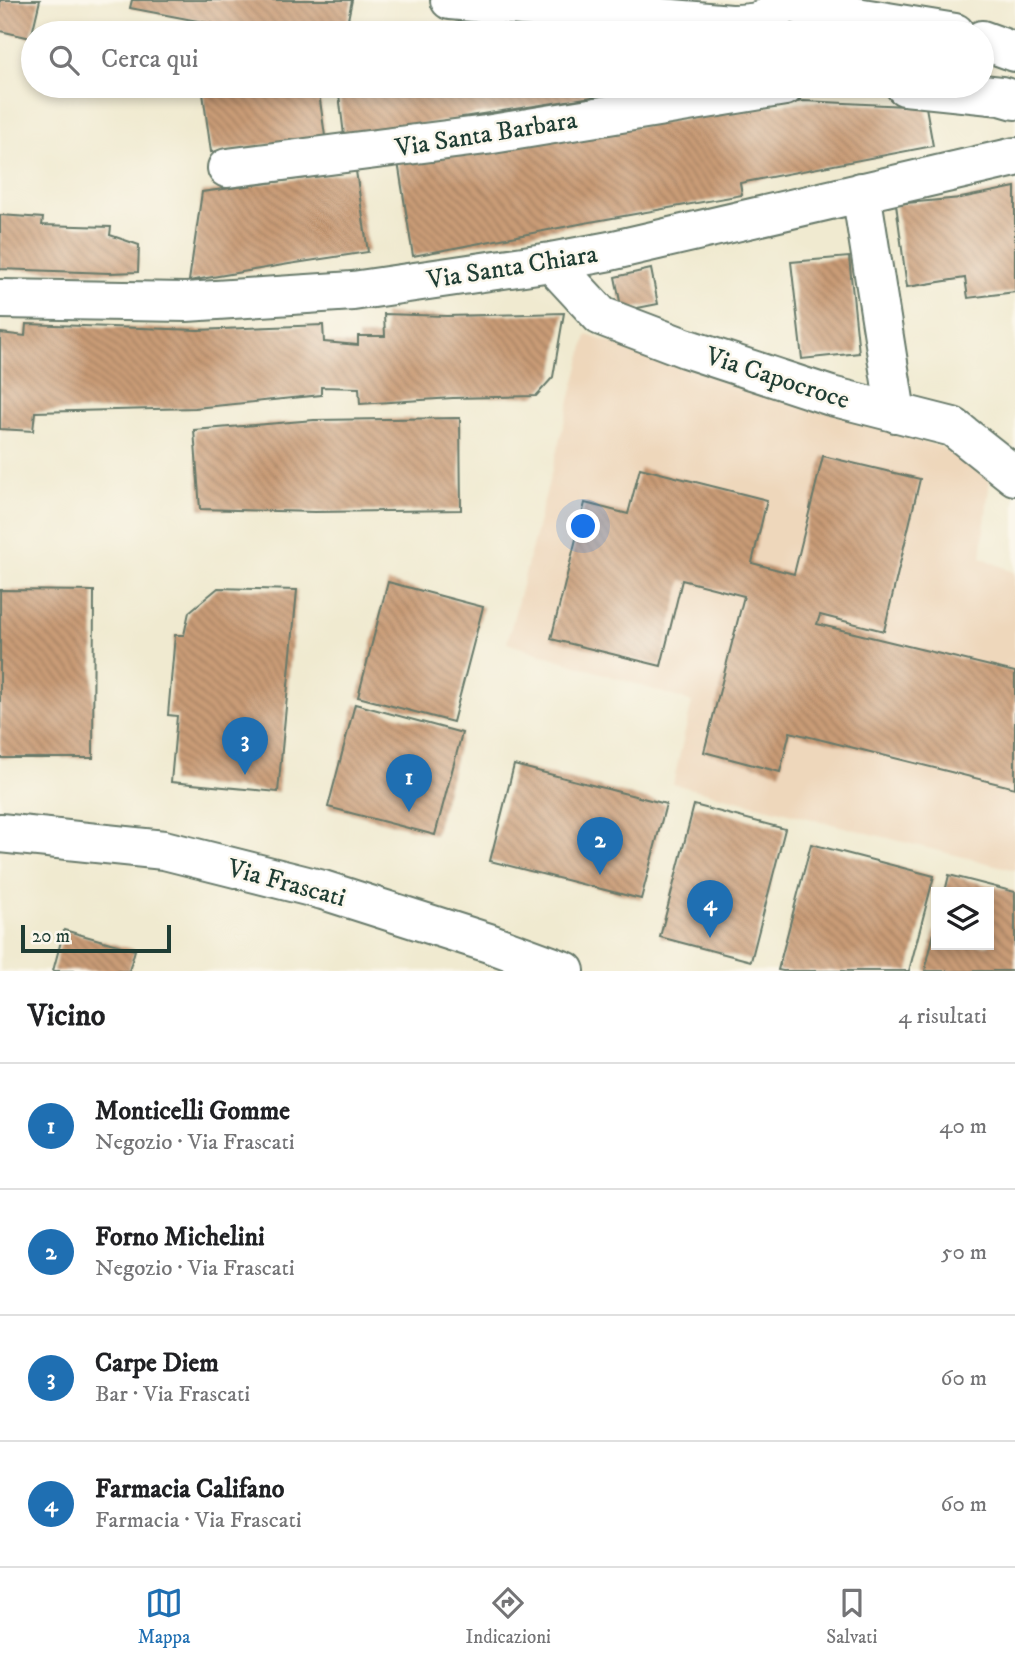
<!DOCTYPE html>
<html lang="it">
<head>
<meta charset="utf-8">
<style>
	:root { --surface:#fff; --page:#f6f6f6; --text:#202124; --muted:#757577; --line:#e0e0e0; --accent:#1f6fb2 }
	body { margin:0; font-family:"IM FELL DW Pica",serif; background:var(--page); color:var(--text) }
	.controls { position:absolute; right:21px; bottom:21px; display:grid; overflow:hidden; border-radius:0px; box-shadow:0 4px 10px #0003 }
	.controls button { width:63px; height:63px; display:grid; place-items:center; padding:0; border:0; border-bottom:2px solid var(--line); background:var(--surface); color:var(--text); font:35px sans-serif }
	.scale { position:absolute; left:21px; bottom:18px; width:150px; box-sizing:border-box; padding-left:7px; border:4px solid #1f3d34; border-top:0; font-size:19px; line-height:24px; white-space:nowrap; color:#1f3d34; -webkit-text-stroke:5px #fbf7ec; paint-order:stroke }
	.you { position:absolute; left:584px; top:527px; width:24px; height:24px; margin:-18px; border:5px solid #fff; border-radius:50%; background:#1a73e8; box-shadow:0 0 0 10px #1a73e833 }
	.badge { display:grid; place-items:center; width:46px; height:46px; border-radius:50%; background:var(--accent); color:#fff; font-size:23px; font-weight:700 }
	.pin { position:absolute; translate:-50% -58px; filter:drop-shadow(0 2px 4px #0008) }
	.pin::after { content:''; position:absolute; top:37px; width:24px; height:21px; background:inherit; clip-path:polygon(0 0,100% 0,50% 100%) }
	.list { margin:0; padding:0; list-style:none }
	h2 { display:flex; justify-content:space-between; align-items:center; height:91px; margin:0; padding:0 28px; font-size:30px }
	h2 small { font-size:23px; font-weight:400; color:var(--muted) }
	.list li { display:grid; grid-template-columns:46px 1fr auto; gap:21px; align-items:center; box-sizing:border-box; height:126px; padding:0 28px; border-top:2px solid var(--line) }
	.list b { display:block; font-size:26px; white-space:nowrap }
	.list p { margin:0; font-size:23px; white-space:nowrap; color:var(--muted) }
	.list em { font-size:23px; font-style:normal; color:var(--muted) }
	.icon { flex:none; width:38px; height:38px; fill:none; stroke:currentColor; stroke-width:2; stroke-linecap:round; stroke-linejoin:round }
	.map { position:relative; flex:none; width:1015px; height:971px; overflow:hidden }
	.search { position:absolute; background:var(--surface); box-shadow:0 4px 10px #0003; left:21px; right:21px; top:21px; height:77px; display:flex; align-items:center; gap:18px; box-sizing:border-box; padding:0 24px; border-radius:38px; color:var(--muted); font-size:26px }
	.sheet { height:595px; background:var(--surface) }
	nav { display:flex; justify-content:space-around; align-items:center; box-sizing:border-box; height:98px; border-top:2px solid var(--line); background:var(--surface); font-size:19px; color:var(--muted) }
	nav a { display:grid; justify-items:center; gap:4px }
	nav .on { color:var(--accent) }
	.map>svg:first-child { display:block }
</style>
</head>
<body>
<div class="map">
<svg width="1015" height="971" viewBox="0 0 1015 971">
	<defs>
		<pattern id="building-back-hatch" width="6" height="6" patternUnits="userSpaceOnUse" patternTransform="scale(1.75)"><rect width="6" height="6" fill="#c99b76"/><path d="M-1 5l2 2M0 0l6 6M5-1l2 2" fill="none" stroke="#a38062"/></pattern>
	</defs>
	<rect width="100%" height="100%" fill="#fbf7ec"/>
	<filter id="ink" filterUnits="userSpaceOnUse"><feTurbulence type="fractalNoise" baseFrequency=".0143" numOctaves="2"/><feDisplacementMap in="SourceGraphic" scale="14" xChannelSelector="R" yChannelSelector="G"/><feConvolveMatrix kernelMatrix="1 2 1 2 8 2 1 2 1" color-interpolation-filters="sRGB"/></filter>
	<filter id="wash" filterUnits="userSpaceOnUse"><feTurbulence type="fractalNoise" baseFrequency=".00686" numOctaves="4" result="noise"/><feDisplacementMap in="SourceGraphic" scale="28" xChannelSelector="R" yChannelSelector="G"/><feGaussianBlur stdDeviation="1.57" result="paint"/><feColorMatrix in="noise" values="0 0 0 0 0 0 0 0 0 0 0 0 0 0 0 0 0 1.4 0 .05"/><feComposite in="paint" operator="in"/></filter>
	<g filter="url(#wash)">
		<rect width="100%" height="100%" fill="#f0ead0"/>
		<path fill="#eed7bb" d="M 587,335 L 941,447 L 990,479 L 981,557 L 1015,573 L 1015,870 L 673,784 L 692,702 L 507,643 Z"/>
		<g id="blocks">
			<path fill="url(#building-back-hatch)" d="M 0,0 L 40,0 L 31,38 L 0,31 Z
				M 132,0 L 352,0 L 346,29 L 311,22 L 309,33 L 260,33 L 130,8 Z
				M 202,86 L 318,86 L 325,136 L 211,152 Z
				M 338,86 L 631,86 L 632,91 L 462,117 L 462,119 L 344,135 Z
				M 804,101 L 926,107 L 933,146 L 740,183 L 742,195 L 590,222 L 413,256 L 398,162 Z
				M 356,171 L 368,252 L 289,264 L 189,281 L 202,192 Z
				M 1015,187 L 1015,292 L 968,298 L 965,278 L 907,287 L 896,204 L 961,198 Z
				M 0,215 L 43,218 L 42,225 L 111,227 L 110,235 L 139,245 L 138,272 L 109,273 L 0,269 Z
				M 849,257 L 859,353 L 802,359 L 791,262 Z
				M 651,269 L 658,304 L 622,311 L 615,277 Z
				M 564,313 L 553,377 L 536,396 L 453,398 L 360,404 L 359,388 L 321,387 L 321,395 L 195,408 L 35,412 L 33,431 L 0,429 L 0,333 L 25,336 L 26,324 L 198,330 L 323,325 L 324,342 L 358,345 L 358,336 L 385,336 L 384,314 L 447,316 Z
				M 460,418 L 461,510 L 315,512 L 200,509 L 194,430 L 314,420 Z
				M 823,456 L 920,479 L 884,631 L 820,615 L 817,624 L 1015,672 L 1015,788 L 790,732 L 780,772 L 704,752 L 744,596 L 682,580 L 661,666 L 551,639 L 585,503 L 628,514 L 640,468 L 767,500 L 752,563 L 794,574 Z
				M 388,582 L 483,607 L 453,722 L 358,697 Z
				M 218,588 L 297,590 L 278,792 L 171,782 L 177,716 L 168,715 L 175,635 L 184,635 L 189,612 Z
				M 0,590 L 94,591 L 93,758 L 0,758 Z
				M 355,704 L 462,733 L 435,835 L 328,807 Z
				M 514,765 L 666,804 L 641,899 L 490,861 Z
				M 694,805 L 785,829 L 751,961 L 660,937 Z
				M 811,844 L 934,876 L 909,971 L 783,971 L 778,970 Z
				M 949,875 L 1015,892 L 1015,971 L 925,971 L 935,929 L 936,945 L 989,945 L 989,892 L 945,892 Z
				M 64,930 L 135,950 L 129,971 L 53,971 Z"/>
		</g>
	</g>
	<g filter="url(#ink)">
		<use href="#blocks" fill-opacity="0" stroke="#687a6b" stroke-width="2"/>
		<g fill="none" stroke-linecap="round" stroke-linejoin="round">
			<g stroke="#687a6b" stroke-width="42">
				<path id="minor" d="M 450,0 L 731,24 C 760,24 765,22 786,1
					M 782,0 L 819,11 L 955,33
					M 982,40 L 1015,52
					M 905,86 L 1001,96 L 1015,100
					M 227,168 L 486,135 L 785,86
					M 861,192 L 896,413
					M 551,262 L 601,316 L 685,348 L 831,396 L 953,427 L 1015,476
					M 0,299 L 186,302 L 353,291 L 551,262 L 610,251 L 1015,157
					M 0,833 L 164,850 L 323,890 L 489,943 L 565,971"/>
			</g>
			<use href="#minor" stroke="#fff" stroke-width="38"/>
		</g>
	</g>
	<g text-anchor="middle" stroke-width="5" stroke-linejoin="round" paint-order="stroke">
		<g font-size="26" fill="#1f3d34" stroke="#fbf7ec">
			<text transform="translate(486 133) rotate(-9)" y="9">Via Santa Barbara</text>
			<text transform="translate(512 266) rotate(-9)" y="9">Via Santa Chiara</text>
			<text transform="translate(778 377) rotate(18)" y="9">Via Capocroce</text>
			<text transform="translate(287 882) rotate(15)" y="9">Via Frascati</text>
		</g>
	</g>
</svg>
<div class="controls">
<button><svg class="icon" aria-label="layers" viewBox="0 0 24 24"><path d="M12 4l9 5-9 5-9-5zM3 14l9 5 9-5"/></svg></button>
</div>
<div class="scale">20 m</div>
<div class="you"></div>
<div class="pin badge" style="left:409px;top:812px">1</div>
<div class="pin badge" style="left:600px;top:875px">2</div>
<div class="pin badge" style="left:245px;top:775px">3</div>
<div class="pin badge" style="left:710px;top:938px">4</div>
<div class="search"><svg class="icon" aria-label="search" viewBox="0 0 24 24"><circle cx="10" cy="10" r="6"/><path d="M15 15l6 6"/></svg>Cerca qui</div>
</div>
<section class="sheet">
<h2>Vicino<small>4 risultati</small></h2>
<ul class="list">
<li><span class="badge">1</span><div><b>Monticelli Gomme</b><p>Negozio · Via Frascati</p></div><em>40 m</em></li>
<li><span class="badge">2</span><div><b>Forno Michelini</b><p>Negozio · Via Frascati</p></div><em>50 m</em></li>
<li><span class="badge">3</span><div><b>Carpe Diem</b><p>Bar · Via Frascati</p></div><em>60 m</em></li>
<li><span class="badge">4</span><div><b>Farmacia Califano</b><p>Farmacia · Via Frascati</p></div><em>60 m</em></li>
</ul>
</section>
<nav>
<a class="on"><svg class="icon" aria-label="map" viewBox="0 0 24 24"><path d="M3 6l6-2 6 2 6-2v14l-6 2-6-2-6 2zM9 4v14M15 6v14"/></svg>Mappa</a>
<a><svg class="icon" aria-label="directions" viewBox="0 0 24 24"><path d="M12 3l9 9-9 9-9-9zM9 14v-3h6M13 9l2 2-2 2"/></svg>Indicazioni</a>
<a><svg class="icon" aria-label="saved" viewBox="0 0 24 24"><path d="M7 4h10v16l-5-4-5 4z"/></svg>Salvati</a>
</nav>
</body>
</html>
